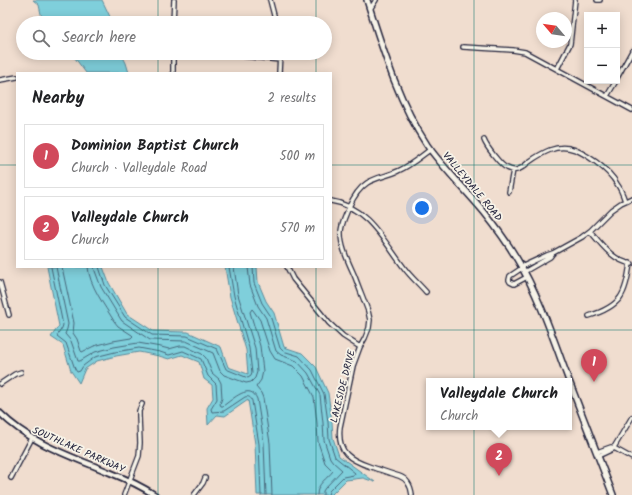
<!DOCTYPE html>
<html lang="en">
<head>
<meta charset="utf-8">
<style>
	:root { --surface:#fff; --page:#f6f6f6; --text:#202124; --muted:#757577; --line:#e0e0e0; --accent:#d1495b }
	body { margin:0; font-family:Kalam,sans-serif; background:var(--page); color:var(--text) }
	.controls { position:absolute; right:12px; top:12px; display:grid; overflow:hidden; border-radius:0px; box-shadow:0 2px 10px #0003 }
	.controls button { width:36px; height:36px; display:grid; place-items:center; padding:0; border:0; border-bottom:1px solid var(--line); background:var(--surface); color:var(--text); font:20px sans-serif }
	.compass { position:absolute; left:536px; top:12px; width:36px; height:36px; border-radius:50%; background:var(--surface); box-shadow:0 2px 10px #0003; rotate:299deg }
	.you { position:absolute; left:422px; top:208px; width:14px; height:14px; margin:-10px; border:3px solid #fff; border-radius:50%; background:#1a73e8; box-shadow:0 0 0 6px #1a73e833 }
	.badge { display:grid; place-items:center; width:26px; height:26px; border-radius:50%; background:var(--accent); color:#fff; font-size:13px; font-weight:700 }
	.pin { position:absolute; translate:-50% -33px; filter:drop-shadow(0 1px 2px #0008) }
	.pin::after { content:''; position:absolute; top:21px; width:14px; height:12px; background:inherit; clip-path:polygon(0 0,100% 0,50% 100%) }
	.popup { position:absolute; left:426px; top:378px; width:146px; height:52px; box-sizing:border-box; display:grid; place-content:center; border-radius:0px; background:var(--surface); filter:drop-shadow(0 1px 3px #0005); font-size:13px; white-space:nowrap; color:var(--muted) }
	.popup b { font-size:15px; color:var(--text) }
	.popup::after { content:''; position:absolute; left:50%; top:100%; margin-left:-8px; border:8px solid transparent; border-top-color:var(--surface) }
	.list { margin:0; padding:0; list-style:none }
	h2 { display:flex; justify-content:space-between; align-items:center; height:52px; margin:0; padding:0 16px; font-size:17px }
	h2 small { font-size:13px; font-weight:400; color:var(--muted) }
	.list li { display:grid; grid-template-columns:26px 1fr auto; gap:12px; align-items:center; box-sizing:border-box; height:64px; margin:0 8px 8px; padding:0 8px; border:1px solid var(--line); border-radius:0px }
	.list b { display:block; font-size:15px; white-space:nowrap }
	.list p { margin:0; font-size:13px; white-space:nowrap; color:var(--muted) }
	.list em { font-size:13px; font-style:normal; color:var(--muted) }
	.icon { flex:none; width:22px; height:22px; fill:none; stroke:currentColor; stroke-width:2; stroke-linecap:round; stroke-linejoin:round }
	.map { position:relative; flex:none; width:632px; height:495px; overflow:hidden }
	.search { position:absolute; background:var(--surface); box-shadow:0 2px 10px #0003; left:16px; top:16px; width:316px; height:44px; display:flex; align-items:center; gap:10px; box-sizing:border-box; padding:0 14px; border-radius:22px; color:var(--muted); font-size:15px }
	.panel { position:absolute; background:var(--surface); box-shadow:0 2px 10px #0003; left:16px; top:72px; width:316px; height:196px; border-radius:0px }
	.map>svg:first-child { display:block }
</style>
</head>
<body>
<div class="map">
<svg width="632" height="495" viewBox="0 0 632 495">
	<rect width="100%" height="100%" fill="#f0ddcf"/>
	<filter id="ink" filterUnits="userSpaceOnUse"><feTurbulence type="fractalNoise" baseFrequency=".025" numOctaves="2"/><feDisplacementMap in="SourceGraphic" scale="8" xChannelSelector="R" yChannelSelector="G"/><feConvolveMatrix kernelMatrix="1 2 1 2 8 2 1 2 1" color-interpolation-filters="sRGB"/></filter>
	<g filter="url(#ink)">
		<path fill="#7fcfdb" stroke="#5a8a9b" d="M 33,0 L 102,0 L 113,23 L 43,23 L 39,5 Z
			M 60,53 L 121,53 L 126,63 L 129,73 L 86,73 L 75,58 L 60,55 Z
			M 47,267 L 103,267 L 109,283 L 127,314 L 153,331 L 188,332 L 221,347 L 228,367 L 248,374 L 246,350 L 230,297 L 225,267 L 257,267 L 258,282 L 266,301 L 274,313 L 284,347 L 302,353 L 316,367 L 328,393 L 332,422 L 333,438 L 339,456 L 375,482 L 363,478 L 346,480 L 331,495 L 257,495 L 255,444 L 248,400 L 225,416 L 217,415 L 208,425 L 207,408 L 213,398 L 212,385 L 204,379 L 199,362 L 182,355 L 169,359 L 159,356 L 139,352 L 116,356 L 97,361 L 85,369 L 79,383 L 71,371 L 63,345 L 51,337 L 59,326 Z"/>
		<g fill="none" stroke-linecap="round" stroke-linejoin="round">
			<path stroke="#47677b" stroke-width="1" d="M 51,267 L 63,325 L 62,328 L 57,336 L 66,343 L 75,369 L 77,372 L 80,371 L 83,366 L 95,357 L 115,352 L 139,348 L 160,352 L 169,355 L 183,351 L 201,359 L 208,376 L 216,384 L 217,399 L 211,409 L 212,412 L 224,411 L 245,397 C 248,396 251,397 252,401 L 259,444 L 261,495
				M 56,267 L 68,324 L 67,329 L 65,334 L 71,341 L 78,361 L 80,361 L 95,352 L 114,347 L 138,343 L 161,347 L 169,349 L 180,346 L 185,346 L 202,354 L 206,358 L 212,373 L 219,379 L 221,383 L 222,398 L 220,404 L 221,406 L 223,406 C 233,399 250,382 257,399 L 264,443 L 266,495
				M 62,267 L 74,323 L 73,333 L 77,339 L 81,351 L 82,352 L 94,346 L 113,341 L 131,338 L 133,336 L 132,335 L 118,326 L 114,321 C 105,306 89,285 88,267
				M 94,267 L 95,271 L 101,287 L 120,318 L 122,321 L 150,340 L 186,341 L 213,353 L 220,371 L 224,375 L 246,383 L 251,382 L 255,378 L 257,372 L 255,348 L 238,295 L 234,267
				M 99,267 L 105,285 L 125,317 L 152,335 L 187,336 L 217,349 L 226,369 L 248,378 L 251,376 L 252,373 L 249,348 L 234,296 L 229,267
				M 248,267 L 250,285 L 258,306 L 266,318 L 276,351 L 281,355 L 297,361 L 308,373 L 320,395 L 323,423 L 324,440 L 330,458 L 333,462 L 342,470 L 325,488 L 323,491 L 323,495
				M 253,267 L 254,283 L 262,303 L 270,315 L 280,348 L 283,351 L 299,356 L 312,370 L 324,394 L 328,422 L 329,439 L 335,457 L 355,473 L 354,475 L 343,477 L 329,491 L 328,495
				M 272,495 L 270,443 L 263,398 L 261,393 L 256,387 L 261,380 L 263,371 L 260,346 L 250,312 L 252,309 L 253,310 L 260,320 L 270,351 L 275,359 L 293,366 L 303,376 L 314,397 L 317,423 L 318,442 L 325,463 L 333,471 C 327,479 317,483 317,495"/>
			<g stroke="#22223b" stroke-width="6">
				<path id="minor" d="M 270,0 L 276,23
					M 597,0 L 600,0
					M 370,9 L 376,0
					M 173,23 L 174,0
					M 463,47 L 513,50 L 525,52 L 632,110
					M 173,53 L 173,73
					M 215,53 L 280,60
					M 557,69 L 570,44 L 575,0
					M 279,73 L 280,53
					M 617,78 L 632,51
					M 0,80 L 17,77
					M 607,96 L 616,81
					M 484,140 C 486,146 501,166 507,168 C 511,170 516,171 519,169 C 523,168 526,164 529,162 C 536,157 542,153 550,150 C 568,143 582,152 596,162 C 604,168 612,175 617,184 C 621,189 623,195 625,201
					M 509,192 L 513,170
					M 331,201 C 367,206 385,243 405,269 C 411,277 419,284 426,292
					M 590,231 C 601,244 613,261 632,264
					M 287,267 L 293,279 L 329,323 L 343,336 L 360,347
					M 521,267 L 547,255 L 553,253 L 582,237 L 590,231 L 611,210 L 621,203 L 632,198
					M 522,268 L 510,276 L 509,280 L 510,282 L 514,284 L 527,277
					M 524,272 L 550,257 L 553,253
					M 0,282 L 9,315
					M 589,316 C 621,306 626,295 630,263
					M 0,384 L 15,374 L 21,372
					M 614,448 L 632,458
					M 597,452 L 611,447 L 614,448
					M 598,456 L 613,449 L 632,417
					M 11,478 L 32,438
					M 124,495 L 139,456 L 140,443 L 139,416 L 139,411 L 142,404
					M 194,495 L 203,483 L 205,478
					M 412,495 C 411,486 408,479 399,476 C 390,473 380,470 371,467 C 350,460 337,453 340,427 L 353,366 L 360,347 L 365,338 L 369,328 L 370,320 L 368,311 C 364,300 359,288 355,277 C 349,263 340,246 341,231 C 342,222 346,215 349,207 C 353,198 358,189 367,183 C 376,177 388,176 398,171 C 410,166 420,157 431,149"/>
			</g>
			<g stroke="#22223b" stroke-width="8">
				<path id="tertiary" d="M 0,413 C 31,444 71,456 111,473 C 126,479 141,486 155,495"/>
			</g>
			<g stroke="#22223b" stroke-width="8">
				<path id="secondary" d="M 367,0 C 383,50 398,101 427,145 C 444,169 465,189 484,212 C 496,227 507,242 517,259 C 539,295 554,341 569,381
					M 569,381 L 613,495"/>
			</g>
			<use href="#minor" stroke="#f7f3e8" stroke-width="3.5"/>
			<use href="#tertiary" stroke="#f7f3e8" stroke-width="4.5"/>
			<use href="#secondary" stroke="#f7f3e8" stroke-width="5"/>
		</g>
	</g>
	<path fill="none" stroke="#0f766e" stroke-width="1" stroke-opacity="0.55" d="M 158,0 L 158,23M 316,0 L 316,23M 474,0 L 474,495M 158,53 L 158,73M 316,53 L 316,73M 0,165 L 17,165M 331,165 L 632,165M 158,267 L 158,495M 316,267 L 316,495M 0,330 L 632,330"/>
	<g text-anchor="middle" stroke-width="3.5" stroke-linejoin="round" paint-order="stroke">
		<g font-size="10" fill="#22223b" stroke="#f7f3e8">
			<text transform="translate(473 186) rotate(50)" y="4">VALLEYDALE ROAD</text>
			<text transform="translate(342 386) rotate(-76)" y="4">LAKESIDE DRIVE</text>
			<text transform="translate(79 449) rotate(24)" y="4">SOUTHLAKE PARKWAY</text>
		</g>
	</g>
</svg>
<div class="controls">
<button>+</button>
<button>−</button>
</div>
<svg class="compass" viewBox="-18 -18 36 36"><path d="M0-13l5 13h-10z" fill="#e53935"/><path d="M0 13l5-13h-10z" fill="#757577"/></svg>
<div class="you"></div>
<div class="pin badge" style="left:594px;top:382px">1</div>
<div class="pin badge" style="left:499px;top:476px">2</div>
<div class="popup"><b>Valleydale Church</b>Church</div>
<div class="search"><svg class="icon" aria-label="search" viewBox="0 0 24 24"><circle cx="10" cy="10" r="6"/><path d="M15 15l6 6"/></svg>Search here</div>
<section class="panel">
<h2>Nearby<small>2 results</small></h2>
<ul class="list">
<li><span class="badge">1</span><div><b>Dominion Baptist Church</b><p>Church · Valleydale Road</p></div><em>500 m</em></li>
<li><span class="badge">2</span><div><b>Valleydale Church</b><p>Church</p></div><em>570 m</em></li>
</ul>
</section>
</div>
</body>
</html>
